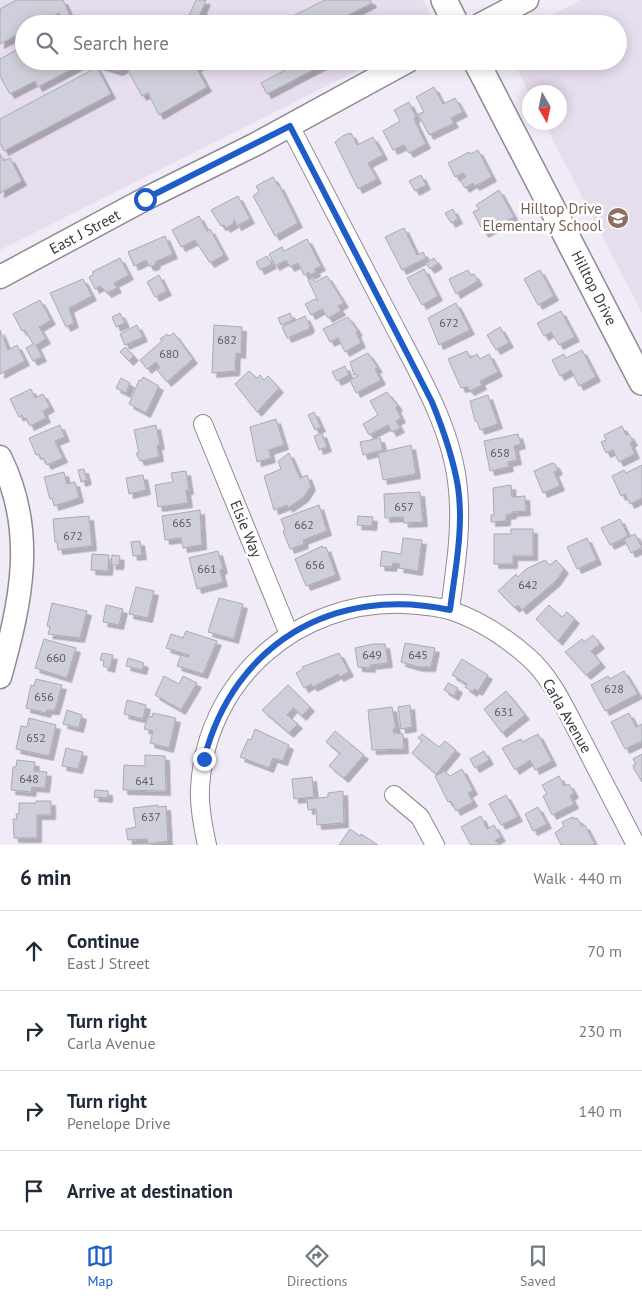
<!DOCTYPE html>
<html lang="en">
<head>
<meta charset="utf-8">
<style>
	:root { --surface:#fff; --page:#f2f2f3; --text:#1f2937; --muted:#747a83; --line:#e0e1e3; --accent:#1e5cc8 }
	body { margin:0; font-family:"PT Sans",sans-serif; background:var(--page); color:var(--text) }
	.compass { position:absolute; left:522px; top:85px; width:45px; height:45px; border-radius:50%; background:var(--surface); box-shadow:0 2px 12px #0003; rotate:171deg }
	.stop { position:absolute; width:15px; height:15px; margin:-11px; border:4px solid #1e5cc8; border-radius:50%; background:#fff }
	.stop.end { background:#1e5cc8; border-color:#fff; box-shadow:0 1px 5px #0008 }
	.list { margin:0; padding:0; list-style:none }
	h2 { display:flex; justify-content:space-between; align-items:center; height:65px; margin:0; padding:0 20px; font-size:21px }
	h2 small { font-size:16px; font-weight:400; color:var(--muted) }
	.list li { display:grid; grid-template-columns:32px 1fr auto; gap:15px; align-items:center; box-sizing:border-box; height:80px; padding:0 20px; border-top:1px solid var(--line) }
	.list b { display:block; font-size:19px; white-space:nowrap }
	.list p { margin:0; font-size:16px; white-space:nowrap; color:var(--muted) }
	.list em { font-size:16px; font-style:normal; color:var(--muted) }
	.icon { flex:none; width:28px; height:28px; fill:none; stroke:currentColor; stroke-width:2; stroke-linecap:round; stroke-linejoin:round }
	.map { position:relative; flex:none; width:642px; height:845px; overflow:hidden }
	.search { position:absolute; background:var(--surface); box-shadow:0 2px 12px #0003; left:15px; right:15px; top:15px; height:55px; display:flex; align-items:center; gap:12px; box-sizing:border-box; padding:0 18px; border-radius:28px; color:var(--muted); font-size:19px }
	.sheet { height:385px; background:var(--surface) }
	nav { display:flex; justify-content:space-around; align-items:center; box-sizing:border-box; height:70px; border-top:1px solid var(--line); background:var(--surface); font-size:14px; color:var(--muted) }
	nav a { display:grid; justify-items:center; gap:2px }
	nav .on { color:var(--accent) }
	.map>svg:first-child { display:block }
</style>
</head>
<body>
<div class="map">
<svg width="642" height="845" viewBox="0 0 642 845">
	<defs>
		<filter id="shadow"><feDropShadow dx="4.5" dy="4.5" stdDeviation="0" flood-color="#0004"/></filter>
	</defs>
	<rect width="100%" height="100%" fill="#f1ebf7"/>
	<path fill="#e6ddee" d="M 0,0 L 423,0 L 436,24 L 24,24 L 24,61 L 376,61 L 0,250 Z
		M 581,0 L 642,0 L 642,313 L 544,123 L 560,122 L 560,92 L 529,93 L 513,61 L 618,61 L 618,24 L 535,24 Z"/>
	<path fill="#cfcfdb" stroke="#aaaab6" filter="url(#shadow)" d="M 16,0 L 63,0 L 74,24 L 65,24 L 59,13 L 38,24 L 24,24 L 24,31 L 0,44 L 0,9 Z
		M 196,0 L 206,0 L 196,24 L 185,24 Z
		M 325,0 L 370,0 L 372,3 L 331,24 L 277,24 Z
		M 24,46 L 24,61 L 106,61 L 114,64 L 119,61 L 200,61 L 202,64 L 196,67 L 207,87 L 159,115 L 148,93 L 142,96 L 126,67 L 118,71 L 95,64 L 111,94 L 4,151 L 0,143 L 0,119 L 90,71 L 85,62 L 38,87 L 35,81 L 10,94 L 0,76 L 0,59 Z
		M 302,61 L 330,61 L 267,94 L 261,83 Z
		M 434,87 L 443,104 L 455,98 L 463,112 L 451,118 L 454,123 L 429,135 L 418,114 L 424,112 L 416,97 Z
		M 409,102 L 416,117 L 414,119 L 426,144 L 409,153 L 404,145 L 393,150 L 383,131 L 400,121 L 394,110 Z
		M 351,133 L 357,145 L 373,137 L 383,155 L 368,163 L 377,179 L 358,189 L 335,142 L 344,135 Z
		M 478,150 L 492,177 L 475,186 L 473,183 L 465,188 L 460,180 L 466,177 L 463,173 L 455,177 L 448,163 L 469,152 L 470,154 Z
		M 0,154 L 4,161 L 10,158 L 22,181 L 0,193 Z
		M 421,175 L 426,185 L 415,191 L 409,181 Z
		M 273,177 L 278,186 L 279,185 L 298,223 L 275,236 L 253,196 L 259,192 L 256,186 Z
		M 499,190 L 514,217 L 484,233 L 473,212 L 479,209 L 476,205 Z
		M 238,196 L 250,219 L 237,226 L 234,220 L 234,223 L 226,228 L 224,225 L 221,226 L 211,210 Z
		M 453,209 L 458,219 L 451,223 L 445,213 Z
		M 199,216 L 207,231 L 210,229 L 224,255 L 210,263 L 195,240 L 181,247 L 172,230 Z
		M 404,228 L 417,255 L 423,252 L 426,258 L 402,270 L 385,237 Z
		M 165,236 L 173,254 L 155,262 L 156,264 L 153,266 L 149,266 L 146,260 L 134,266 L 128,252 Z
		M 307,239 L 321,266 L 315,269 L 316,272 L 310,275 L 309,272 L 304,275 L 298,263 L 290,267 L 286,260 L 275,266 L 269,254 L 282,247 L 284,251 Z
		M 267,256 L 272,264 L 260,270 L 256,262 Z
		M 120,258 L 129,275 L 114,283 L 117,288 L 107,293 L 100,286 L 95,289 L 89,277 L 94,274 L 92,272 Z
		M 434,258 L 438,264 L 430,269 L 426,263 Z
		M 424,269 L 438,296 L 422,305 L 407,278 Z
		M 468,270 L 471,275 L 474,274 L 478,281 L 456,294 L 449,279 Z
		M 540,270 L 554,296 L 538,305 L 524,279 Z
		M 159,275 L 167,291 L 155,297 L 147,282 Z
		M 327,276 L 344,303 L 338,306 L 341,311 L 328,318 L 322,309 L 311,315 L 305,304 L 315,299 L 318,301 L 308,280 L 312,278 L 315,282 Z
		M 83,279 L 92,296 L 69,308 L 74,323 L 66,327 L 50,293 Z
		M 40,300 L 51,320 L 39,327 L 46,339 L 36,345 L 42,357 L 33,361 L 26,348 L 33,344 L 25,330 L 22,331 L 13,314 Z
		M 456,303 L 470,330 L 439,345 L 428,318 Z
		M 561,311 L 575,337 L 559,345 L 551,332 L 544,336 L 537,323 Z
		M 120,313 L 125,323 L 116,327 L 112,317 Z
		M 290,313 L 293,320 L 281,325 L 278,318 Z
		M 305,316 L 310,326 L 309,329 L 287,338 L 282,327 Z
		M 348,317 L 358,331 L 356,332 L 361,343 L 345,352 L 338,338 L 330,342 L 323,329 Z
		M 137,325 L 143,337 L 125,345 L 120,334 Z
		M 214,325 L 242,327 L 241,354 L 236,353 L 235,371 L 212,373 Z
		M 500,327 L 509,343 L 496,350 L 487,335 Z
		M 0,330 L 8,350 L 17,345 L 25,361 L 0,374 Z
		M 174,333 L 193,359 L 167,382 L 157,370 L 160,368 L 156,362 L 147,369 L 140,360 L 162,341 L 160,339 L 167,334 L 169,336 Z
		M 125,347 L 134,356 L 129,361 L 120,352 Z
		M 582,350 L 596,377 L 579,386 L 571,370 L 560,376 L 552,360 L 564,354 L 566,358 Z
		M 467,351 L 470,358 L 477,354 L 480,359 L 489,354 L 498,372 L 480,381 L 482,385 L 470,391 L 467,387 L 461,388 L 448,359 Z
		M 368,353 L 378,368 L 375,369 L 381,380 L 356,393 L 350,380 L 358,376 L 356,374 L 354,375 L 350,362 Z
		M 345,366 L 349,375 L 337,381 L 332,372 Z
		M 249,371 L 257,378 L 260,375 L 264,380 L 268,376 L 279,388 L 257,412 L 235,384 Z
		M 143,377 L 159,386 L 146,413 L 129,404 L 139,380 L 141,381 Z
		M 121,378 L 130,383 L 126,393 L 116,388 Z
		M 31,389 L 35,398 L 43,394 L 50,407 L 43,411 L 46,418 L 30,426 L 26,418 L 24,419 L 22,415 L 19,417 L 10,399 Z
		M 387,392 L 398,406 L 396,408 L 401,418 L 396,421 L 400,428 L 392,432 L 388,425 L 369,435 L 363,424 L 378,415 L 370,401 Z
		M 488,395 L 498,424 L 480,430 L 477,421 L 475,421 L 470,401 Z
		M 314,412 L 321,427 L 315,430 L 308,415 Z
		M 276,419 L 284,445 L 269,450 L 271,458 L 257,462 L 250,427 Z
		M 60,425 L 65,437 L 55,441 L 63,458 L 47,465 L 43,458 L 41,459 L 39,454 L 36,455 L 29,438 Z
		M 156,425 L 160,445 L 157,445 L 159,457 L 140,461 L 136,453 L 139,453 L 134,430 Z
		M 622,426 L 626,435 L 629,434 L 633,441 L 630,443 L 635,454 L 619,462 L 613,450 L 606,453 L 601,442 L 606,440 L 604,435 Z
		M 322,433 L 327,447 L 319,450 L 314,436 Z
		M 518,434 L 521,444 L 514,446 L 517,460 L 508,462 L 509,467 L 490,471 L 484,441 Z
		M 380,438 L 383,450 L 363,455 L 360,442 Z
		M 411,445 L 416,474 L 383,480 L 378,453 Z
		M 289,453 L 300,478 L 307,475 L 311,486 L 304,497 L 288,508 L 287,505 L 274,510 L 264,476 L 281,469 L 278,461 Z
		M 552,463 L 555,464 L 558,470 L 554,472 L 560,486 L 543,493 L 534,471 Z
		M 642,465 L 642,498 L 630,504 L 625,494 L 621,496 L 612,476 L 624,470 L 626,473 Z
		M 84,469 L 87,480 L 81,482 L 78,470 Z
		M 186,471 L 189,490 L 186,490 L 188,503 L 158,507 L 155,485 L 173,482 L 171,473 Z
		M 64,472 L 67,484 L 75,482 L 79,498 L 54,506 L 52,498 L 50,499 L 44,477 Z
		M 143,475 L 146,490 L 129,494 L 126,478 Z
		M 511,485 L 512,497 L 525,496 L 526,511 L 512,512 L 512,514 L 506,515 L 506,521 L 491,522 L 491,515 L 494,515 L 493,488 Z
		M 420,492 L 423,522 L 404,523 L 403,517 L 385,518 L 384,494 Z
		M 319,505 L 327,531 L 303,540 L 304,544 L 290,549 L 283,531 L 285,530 L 281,519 Z
		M 200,510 L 202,545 L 183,548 L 181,538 L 165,540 L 162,516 Z
		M 89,516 L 92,546 L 58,550 L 57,542 L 55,542 L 53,519 Z
		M 358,516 L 373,517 L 372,526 L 357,525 Z
		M 620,519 L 628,536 L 610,545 L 601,528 Z
		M 511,529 L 533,529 L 533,556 L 513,556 L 513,564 L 494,564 L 494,534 L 511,534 Z
		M 635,534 L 642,548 L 631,553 L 624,539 Z
		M 403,538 L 422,540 L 418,571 L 399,568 L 400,564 L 393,563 L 392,567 L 380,566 L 382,551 L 401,554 Z
		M 587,538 L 597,560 L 577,569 L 567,547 Z
		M 140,541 L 142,555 L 133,556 L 131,542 Z
		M 322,546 L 323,548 L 326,547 L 336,575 L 306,586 L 295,559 Z
		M 218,551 L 223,569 L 220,570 L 223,582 L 197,589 L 189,558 Z
		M 92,554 L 109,555 L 108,571 L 91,570 Z
		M 112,555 L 120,556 L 119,565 L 111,565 Z
		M 545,560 L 550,565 L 556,560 L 564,569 L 556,581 L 522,610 L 518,605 L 515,608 L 498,591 L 516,574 L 518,577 L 526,569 Z
		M 136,587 L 154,591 L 148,618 L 129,614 Z
		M 219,598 L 243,604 L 234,639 L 208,632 Z
		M 52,603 L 87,611 L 80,638 L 48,634 L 50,627 L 47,626 Z
		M 106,605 L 123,609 L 119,625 L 103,622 Z
		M 549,605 L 562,617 L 567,612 L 575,619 L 558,641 L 536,619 Z
		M 186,631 L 217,641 L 203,674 L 177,666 L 181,655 L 188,657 L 189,655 L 166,648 L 171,634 L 183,638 Z
		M 593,635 L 600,644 L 591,651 L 601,663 L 586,675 L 565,652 L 582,639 L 584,642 Z
		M 44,639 L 76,648 L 67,678 L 35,668 Z
		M 405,643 L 435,648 L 431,667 L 419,667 L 401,662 Z
		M 373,644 L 385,644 L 388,663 L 370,665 L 371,668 L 358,667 L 355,648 Z
		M 102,653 L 113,655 L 110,668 L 103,666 L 104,661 L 100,660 Z
		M 339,653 L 349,672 L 339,677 L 338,674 L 313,687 L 311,684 L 304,688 L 296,673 L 303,669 L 302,667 Z
		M 128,658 L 144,663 L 142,670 L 126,666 Z
		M 462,659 L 488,675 L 478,691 L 474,689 L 473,692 L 465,687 L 467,684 L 452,675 Z
		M 624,671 L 638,694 L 605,711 L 591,685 L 608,676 L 610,679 Z
		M 164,676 L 179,684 L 183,676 L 197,683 L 181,710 L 155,695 Z
		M 36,679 L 62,685 L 55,710 L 47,710 L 46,713 L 26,708 L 31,685 L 34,686 Z
		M 448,683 L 458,688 L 454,696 L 444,690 Z
		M 288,685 L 310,707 L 302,716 L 293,708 L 287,715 L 298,724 L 289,733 L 262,710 Z
		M 506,691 L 525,715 L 502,733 L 484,709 Z
		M 127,700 L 146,705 L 143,719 L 124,714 Z
		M 410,705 L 412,727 L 401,729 L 398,707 Z
		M 392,707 L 396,729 L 393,729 L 394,733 L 403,734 L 404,749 L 372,750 L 368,710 Z
		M 67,710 L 82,715 L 79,728 L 63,724 Z
		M 153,713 L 176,718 L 169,748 L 150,743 L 153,731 L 144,729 L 148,716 L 152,717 Z
		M 629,713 L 636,727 L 642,724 L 642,741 L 625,749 L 611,722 Z
		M 29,718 L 56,725 L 49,756 L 16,749 L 21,726 L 27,727 Z
		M 255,729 L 289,745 L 283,761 L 273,758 L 269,768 L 240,757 L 248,739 L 251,740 Z
		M 335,731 L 364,755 L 344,778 L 329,766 L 340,753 L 326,742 Z
		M 422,734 L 439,747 L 445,741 L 456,750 L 436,774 L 412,753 L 422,741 L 418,738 Z
		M 538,734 L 552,761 L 535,770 L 530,760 L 515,770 L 502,748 L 521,739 L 522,742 Z
		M 66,748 L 83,752 L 78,769 L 62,766 Z
		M 484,751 L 489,760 L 475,768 L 470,759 Z
		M 642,754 L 642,782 L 634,769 L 633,765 L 636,764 L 633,759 Z
		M 145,755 L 165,756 L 166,791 L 123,790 L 124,765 L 145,766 Z
		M 17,760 L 35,762 L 34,771 L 47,772 L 45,788 L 32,787 L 31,792 L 11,790 L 13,767 L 16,767 Z
		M 462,769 L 473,790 L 468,793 L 473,802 L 456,811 L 451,801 L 448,802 L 435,776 L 445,771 L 450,776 Z
		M 559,776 L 564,786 L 569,784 L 574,793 L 570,796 L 574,804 L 552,815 L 543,796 L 547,794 L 542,785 Z
		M 312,777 L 314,797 L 294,799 L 292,779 Z
		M 95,790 L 108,791 L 108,798 L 94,797 Z
		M 343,791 L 344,823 L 317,825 L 316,809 L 308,810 L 307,799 L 328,797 L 328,793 Z
		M 506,795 L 518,817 L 501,825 L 489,804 Z
		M 36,801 L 51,801 L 51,815 L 37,815 L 37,838 L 14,838 L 13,819 L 17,819 L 16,814 L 19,814 L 19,803 L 36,803 Z
		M 158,805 L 158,807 L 166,806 L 168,841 L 148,844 L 147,839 L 128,840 L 126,829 L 136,827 L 133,808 Z
		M 538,807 L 547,824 L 533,831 L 525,814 Z
		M 481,816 L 487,829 L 494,825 L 501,837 L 495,840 L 500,845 L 471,845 L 461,827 Z
		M 573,817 L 574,819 L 577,818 L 582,826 L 585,825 L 595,845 L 561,845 L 555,833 L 564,826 L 562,822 Z
		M 350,829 L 360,836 L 361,834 L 378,845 L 339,845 Z"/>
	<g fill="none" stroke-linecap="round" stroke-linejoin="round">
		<g stroke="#8f8993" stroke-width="20">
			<path id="minor" d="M 290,126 C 323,190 356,254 390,318 C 417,371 453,428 458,490 C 462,530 455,570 450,610
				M 203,424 L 289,634
				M 394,795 L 420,817 L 435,845
				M 207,845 C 203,827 199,807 200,789 C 205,680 298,600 404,604 C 420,605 435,606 449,610 C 478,619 505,637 527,656 C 553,678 568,715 584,744 C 601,778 619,811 636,845"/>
		</g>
		<g stroke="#8f8993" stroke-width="25">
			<path id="tertiary" d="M 481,24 L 527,0
				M 0,277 L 145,199 L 256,144 L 408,61
				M 0,457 C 37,531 21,602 0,677"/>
		</g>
		<g stroke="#8f8993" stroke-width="28">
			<path id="secondary" d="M 444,0 L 456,24
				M 476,61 L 642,382"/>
		</g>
		<use href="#minor" stroke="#fff" stroke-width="18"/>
		<use href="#tertiary" stroke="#fff" stroke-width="22"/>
		<use href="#secondary" stroke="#fff" stroke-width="25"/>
	</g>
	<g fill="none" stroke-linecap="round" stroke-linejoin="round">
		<path stroke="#1e5cc8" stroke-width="6" d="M 145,199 L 290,126 L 432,402 C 443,429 453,457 458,487 C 464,528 455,570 450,610 C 334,585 234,643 204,759"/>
	</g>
	<defs>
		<g id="school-disc" transform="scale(1.125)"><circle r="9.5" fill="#8d6e63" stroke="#fff"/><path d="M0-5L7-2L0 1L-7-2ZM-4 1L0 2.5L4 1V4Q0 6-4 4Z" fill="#fff"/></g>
	</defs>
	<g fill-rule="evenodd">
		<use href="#school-disc" x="618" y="218"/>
	</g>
	<g text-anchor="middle" stroke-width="5" stroke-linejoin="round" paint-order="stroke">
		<g font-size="12" fill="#5f5d64">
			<text x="449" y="327">672</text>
			<text x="227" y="344">682</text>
			<text x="169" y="358">680</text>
			<text x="500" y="457">658</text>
			<text x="404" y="511">657</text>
			<text x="182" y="527">665</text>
			<text x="304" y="529">662</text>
			<text x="73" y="540">672</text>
			<text x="315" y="569">656</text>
			<text x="207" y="573">661</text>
			<text x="528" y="589">642</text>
			<text x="372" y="659">649</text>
			<text x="418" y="659">645</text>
			<text x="56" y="662">660</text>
			<text x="614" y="693">628</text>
			<text x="44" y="701">656</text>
			<text x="504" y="716">631</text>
			<text x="36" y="742">652</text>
			<text x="29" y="783">648</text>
			<text x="145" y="785">641</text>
			<text x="151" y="821">637</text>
		</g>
		<g font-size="15" fill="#785e54" stroke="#fff" text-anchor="end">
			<text x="602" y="214">Hilltop Drive<tspan x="602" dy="17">Elementary School</tspan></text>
		</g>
		<g font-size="15" fill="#3a373c" stroke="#fff">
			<text transform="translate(85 232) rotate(-28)" y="5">East J Street</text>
			<text transform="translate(594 288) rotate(63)" y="5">Hilltop Drive</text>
			<text transform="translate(246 529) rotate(68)" y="5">Elsie Way</text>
			<text transform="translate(567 716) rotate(60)" y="5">Carla Avenue</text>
		</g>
	</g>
</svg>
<svg class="compass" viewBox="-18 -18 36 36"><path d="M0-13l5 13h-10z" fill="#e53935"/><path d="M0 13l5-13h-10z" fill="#747a83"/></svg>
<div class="stop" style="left:145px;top:199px"></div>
<div class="stop end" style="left:204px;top:759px"></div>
<div class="search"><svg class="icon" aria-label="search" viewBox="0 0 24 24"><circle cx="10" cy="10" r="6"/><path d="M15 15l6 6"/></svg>Search here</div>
</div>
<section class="sheet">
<h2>6 min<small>Walk · 440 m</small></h2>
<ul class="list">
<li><svg class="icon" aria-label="ahead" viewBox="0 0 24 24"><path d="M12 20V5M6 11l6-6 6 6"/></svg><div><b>Continue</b><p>East J Street</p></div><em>70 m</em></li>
<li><svg class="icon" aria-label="right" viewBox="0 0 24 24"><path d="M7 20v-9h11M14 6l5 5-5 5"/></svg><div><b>Turn right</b><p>Carla Avenue</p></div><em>230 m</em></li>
<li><svg class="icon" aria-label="right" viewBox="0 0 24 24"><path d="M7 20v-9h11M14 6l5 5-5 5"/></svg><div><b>Turn right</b><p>Penelope Drive</p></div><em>140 m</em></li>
<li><svg class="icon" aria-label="arrive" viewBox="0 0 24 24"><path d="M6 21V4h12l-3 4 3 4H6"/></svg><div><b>Arrive at destination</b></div></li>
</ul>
</section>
<nav>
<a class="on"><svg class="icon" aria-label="map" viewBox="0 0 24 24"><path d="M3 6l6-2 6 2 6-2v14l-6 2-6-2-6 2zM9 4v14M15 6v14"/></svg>Map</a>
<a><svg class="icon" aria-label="directions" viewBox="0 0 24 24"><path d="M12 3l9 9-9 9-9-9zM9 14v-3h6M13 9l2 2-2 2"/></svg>Directions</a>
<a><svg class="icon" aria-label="saved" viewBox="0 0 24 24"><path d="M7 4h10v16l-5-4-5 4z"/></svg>Saved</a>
</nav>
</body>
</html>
